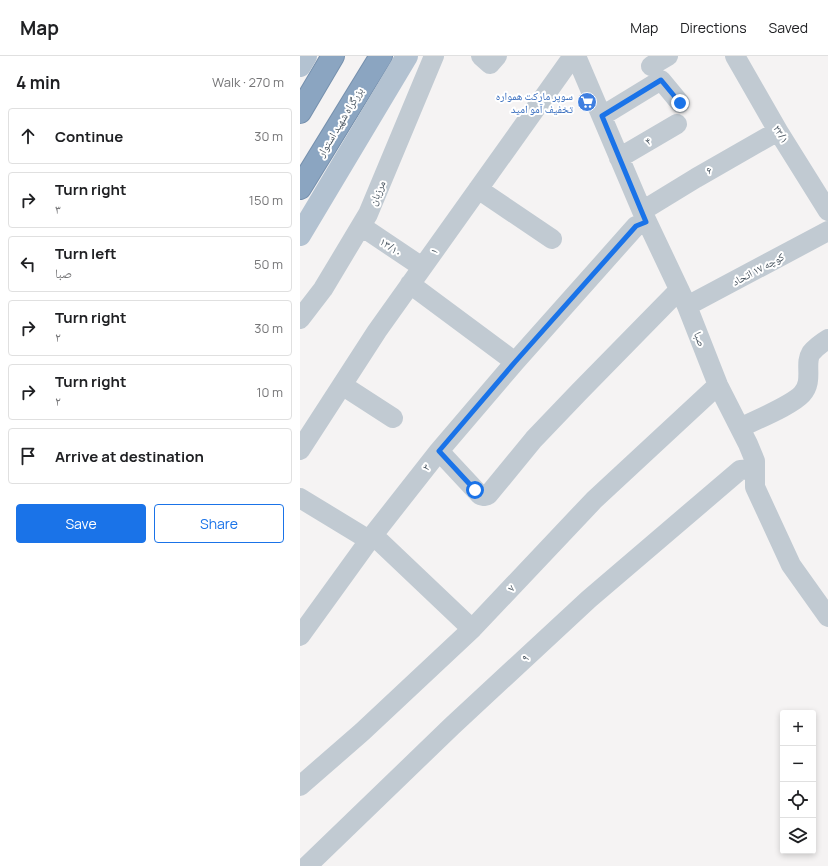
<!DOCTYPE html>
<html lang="en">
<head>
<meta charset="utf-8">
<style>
	:root { --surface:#fff; --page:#f2f2f2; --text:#202124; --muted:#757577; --line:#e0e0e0; --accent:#1a73e8 }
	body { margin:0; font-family:Manrope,"Noto Naskh Arabic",sans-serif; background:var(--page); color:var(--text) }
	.controls { position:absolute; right:12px; bottom:12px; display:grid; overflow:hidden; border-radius:4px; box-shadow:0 2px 6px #0003 }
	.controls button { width:36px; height:36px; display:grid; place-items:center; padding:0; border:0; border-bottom:1px solid var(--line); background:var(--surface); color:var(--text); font:20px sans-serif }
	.stop { position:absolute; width:12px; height:12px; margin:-9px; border:3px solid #1a73e8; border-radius:50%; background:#fff }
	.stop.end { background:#1a73e8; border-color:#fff; box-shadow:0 1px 4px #0008 }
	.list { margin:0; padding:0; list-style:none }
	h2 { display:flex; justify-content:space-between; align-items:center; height:52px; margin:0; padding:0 16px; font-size:17px }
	h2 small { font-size:13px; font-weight:400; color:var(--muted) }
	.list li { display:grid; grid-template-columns:26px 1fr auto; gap:12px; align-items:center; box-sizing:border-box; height:56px; margin:0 8px 8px; padding:0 8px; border:1px solid var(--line); border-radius:4px }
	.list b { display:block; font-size:15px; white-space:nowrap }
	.list p { margin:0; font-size:13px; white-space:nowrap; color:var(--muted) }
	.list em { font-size:13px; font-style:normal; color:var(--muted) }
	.actions { display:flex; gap:8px; padding:12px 16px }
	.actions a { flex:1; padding:9px 0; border:1px solid var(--accent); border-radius:4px; text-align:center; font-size:14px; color:var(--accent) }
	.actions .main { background:var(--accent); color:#fff }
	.icon { flex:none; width:22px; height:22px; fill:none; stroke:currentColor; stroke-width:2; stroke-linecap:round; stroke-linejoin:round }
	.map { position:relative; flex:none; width:528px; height:810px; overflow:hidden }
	header { display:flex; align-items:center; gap:24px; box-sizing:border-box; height:56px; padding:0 20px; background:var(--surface); border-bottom:1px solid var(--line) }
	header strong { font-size:19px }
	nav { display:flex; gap:22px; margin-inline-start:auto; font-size:14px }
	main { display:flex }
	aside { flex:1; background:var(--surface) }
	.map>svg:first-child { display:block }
</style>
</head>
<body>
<header>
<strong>Map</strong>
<nav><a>Map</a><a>Directions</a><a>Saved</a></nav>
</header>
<main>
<aside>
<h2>4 min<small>Walk · 270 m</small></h2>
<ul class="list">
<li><svg class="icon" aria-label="ahead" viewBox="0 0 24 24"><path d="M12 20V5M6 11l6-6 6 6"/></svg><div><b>Continue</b></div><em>30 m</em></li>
<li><svg class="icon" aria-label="right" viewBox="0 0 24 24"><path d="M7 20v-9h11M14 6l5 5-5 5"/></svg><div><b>Turn right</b><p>۳</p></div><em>150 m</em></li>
<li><svg class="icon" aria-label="left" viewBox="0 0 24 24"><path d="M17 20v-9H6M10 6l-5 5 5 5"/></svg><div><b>Turn left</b><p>صبا</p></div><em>50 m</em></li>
<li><svg class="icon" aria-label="right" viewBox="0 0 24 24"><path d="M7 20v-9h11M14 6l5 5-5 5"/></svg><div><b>Turn right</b><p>۲</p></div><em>30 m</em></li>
<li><svg class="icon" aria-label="right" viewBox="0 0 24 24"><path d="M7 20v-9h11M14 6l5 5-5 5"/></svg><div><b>Turn right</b><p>۲</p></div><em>10 m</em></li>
<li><svg class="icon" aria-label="arrive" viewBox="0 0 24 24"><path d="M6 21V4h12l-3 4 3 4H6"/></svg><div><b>Arrive at destination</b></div></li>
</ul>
<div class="actions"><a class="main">Save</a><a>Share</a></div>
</aside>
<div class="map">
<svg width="528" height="810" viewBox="0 0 528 810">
	<rect width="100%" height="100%" fill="#f5f3f3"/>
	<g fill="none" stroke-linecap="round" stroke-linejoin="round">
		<g stroke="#7690ad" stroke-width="24">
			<path id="highway" d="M 0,56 L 33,0
				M 0,132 L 81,0"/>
		</g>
		<path stroke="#c1cad2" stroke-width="20" d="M 181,0 L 190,8 L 197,0
			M 276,0 L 342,155 L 387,250 L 418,329 L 448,388 L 455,405 L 455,431 L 491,509 L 528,561
			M 435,0 L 478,75 L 528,155
			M 351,10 L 368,0
			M 302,60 L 361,24 L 380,47
			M 319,102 L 377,68
			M 178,133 L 252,183
			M 342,155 L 396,122 L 478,75
			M 61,170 L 122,211
			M 110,228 L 215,306
			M 387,250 L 528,175
			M 0,263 L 23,233 L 68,158 L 134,0
			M 42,329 L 93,362
			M 440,372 C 455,364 491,350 502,338 C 514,325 504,308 511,297 C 515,292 523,286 528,283
			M 0,394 L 77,275 L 273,0
			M 139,395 L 180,439 L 184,440 L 188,439 L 234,383 L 279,336 L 379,234
			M 0,442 L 69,484
			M 73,479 L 172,573
			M 0,580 L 73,479 L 139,395 L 215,306 L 336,170 L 346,166
			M 0,730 L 62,676 L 172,573 L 294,444 L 418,329
			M 7,810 L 152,670 L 289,543 L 440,414 L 455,413"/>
		<path stroke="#b3c2d1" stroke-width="22" d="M 0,10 L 6,0
			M 0,179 L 107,0"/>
		<use href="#highway" stroke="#8ba5c1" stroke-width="22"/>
	</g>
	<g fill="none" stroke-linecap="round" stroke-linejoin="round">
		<path stroke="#1a73e8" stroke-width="5" d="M 175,434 L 139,395 L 215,306 L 336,170 L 346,166 L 302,60 L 361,24 L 380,47"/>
	</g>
	<defs>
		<g id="supermarket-disc" transform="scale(1)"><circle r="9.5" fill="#3f7fe0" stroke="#fff"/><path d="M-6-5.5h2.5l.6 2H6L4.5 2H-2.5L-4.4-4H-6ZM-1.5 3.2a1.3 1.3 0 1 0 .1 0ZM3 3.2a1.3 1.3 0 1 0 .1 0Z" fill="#fff"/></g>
	</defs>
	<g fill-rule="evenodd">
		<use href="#supermarket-disc" x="287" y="46"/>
	</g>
	<g text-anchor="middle" stroke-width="4" stroke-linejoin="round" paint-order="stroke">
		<g font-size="11" fill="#366cbe" stroke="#fff" text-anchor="end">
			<text x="273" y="44">سوپر مارکت همواره<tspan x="273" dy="13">تخفیف آمو امید</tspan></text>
		</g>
		<g font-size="11" fill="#4a5661" stroke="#fff">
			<text transform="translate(40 66) rotate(-59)" y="4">بزرگراه شهید استوار</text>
			<text transform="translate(481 78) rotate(59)" y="4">۲۳/۱</text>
			<text transform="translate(348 85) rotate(-31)" y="4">۴</text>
			<text transform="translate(409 114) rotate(-30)" y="4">۶</text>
			<text transform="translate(77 137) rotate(-67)" y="4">مرزبان</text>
			<text transform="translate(91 191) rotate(34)" y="4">۱۳/۱۰</text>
			<text transform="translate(134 195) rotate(-55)" y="4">۱</text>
			<text transform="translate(458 213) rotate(-28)" y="4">کوچه ۱۷ اتحاد</text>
			<text transform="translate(400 283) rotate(69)" y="4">صبا</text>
			<text transform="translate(126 411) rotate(-52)" y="4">۳</text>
			<text transform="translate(211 532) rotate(-47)" y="4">۷</text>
			<text transform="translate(225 602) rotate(-43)" y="4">۹</text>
		</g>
	</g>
</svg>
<div class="controls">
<button>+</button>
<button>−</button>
<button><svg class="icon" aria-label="locate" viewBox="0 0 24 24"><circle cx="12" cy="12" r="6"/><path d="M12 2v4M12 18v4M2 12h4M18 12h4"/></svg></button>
<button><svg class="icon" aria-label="layers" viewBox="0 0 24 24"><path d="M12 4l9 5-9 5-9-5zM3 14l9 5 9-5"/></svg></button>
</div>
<div class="stop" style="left:175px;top:434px"></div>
<div class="stop end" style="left:380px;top:47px"></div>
</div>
</main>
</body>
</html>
